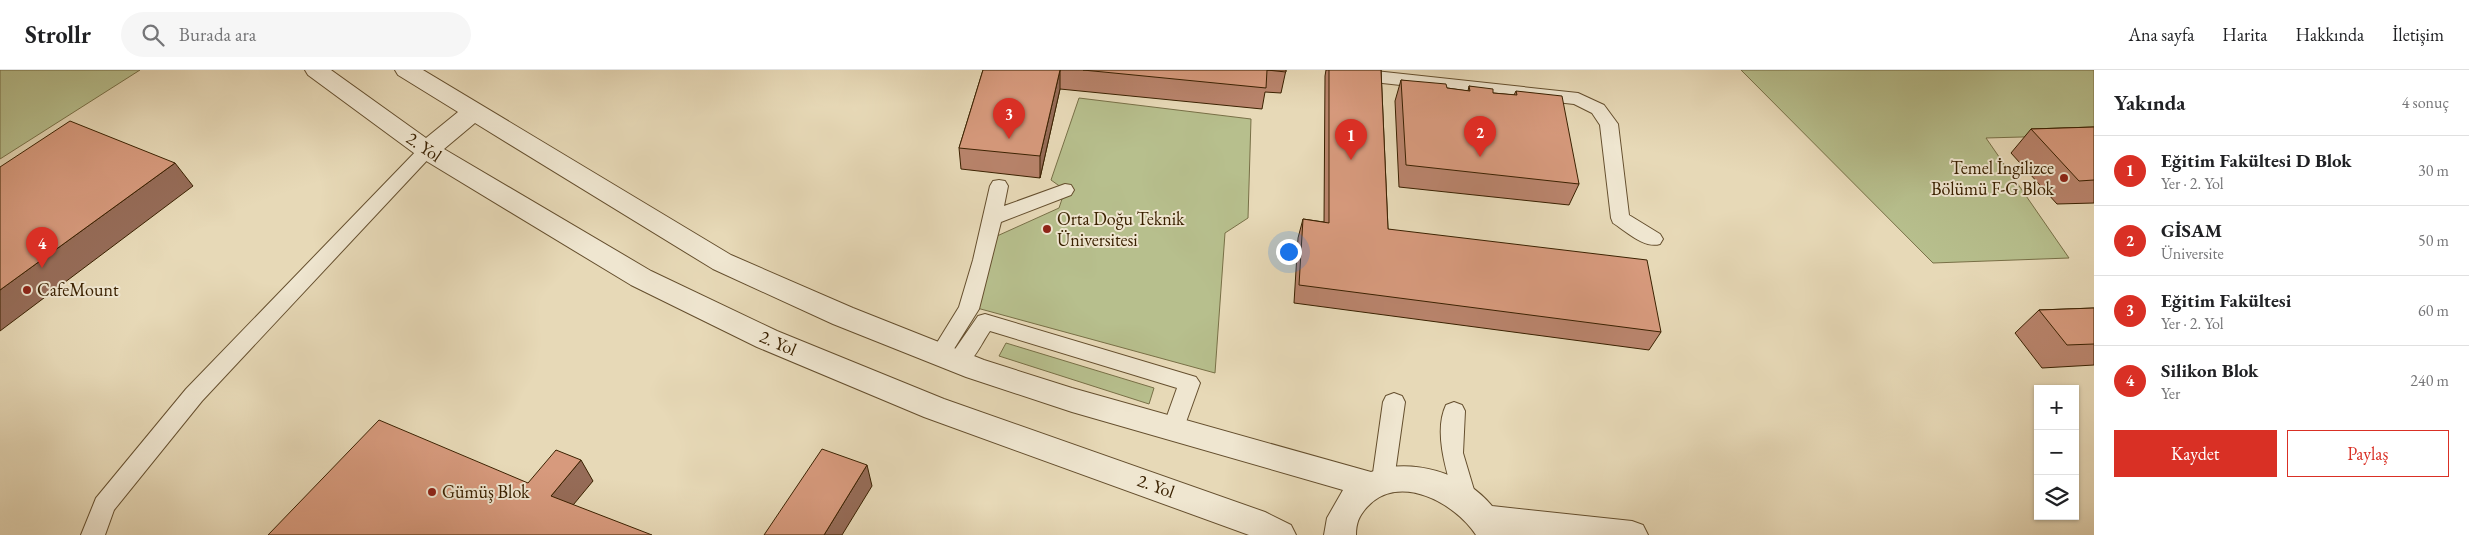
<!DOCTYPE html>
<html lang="tr">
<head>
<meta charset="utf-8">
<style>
	:root { --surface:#fff; --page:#f6f6f6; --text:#202124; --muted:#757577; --line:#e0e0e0; --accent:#d93025 }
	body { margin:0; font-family:"EB Garamond",serif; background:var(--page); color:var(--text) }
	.controls { position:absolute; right:15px; bottom:15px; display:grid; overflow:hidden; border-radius:0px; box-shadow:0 1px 4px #0004 }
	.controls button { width:45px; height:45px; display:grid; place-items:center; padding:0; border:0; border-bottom:1px solid var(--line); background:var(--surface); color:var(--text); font:25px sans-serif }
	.you { position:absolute; left:1288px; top:181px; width:18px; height:18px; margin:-12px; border:4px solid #fff; border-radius:50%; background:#1a73e8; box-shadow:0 0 0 8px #1a73e833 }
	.badge { display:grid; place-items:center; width:32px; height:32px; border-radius:50%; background:var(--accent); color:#fff; font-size:16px; font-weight:700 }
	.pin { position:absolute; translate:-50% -41px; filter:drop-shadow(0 1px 2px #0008) }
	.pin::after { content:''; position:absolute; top:26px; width:18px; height:15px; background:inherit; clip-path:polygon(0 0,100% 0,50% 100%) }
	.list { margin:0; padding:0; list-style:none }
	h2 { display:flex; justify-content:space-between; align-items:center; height:65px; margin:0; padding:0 20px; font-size:21px }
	h2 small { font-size:16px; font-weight:400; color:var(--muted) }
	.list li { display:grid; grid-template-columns:32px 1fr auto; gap:15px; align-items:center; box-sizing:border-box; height:70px; padding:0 20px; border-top:1px solid var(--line) }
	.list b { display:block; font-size:19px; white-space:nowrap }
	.list p { margin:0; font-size:16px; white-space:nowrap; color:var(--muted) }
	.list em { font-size:16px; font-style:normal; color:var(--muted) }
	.actions { display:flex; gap:10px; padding:15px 20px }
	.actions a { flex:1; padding:11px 0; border:1px solid var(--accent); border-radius:0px; text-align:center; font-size:18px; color:var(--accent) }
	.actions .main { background:var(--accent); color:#fff }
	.icon { flex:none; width:28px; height:28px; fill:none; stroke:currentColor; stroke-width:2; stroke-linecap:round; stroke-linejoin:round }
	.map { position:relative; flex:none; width:2094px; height:465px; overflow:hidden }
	header { display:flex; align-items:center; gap:30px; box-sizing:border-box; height:70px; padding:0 25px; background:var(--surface); border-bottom:1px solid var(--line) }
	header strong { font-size:24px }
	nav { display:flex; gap:28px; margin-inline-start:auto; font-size:18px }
	.search { width:350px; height:45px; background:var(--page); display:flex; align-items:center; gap:12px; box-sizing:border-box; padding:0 18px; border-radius:28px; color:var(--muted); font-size:19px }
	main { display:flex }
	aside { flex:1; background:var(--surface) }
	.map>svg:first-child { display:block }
</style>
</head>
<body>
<header>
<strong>Strollr</strong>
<div class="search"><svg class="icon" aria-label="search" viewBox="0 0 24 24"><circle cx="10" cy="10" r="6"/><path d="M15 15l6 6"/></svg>Burada ara</div>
<nav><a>Ana sayfa</a><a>Harita</a><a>Hakkında</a><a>İletişim</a></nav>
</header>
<main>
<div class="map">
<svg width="2094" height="465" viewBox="0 0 2094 465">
	<rect width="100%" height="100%" fill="#e7d9b7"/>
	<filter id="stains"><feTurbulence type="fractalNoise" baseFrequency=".004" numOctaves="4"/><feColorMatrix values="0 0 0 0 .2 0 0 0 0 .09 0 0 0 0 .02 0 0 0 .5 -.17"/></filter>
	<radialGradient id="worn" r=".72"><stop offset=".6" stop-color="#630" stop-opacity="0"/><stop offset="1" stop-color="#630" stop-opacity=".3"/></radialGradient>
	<path fill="#b7bf8d" stroke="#787047" d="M 0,0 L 140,0 L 0,89 Z
		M 1741,0 L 2094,0 L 2094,65 L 1986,68 L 2069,188 L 1933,193 Z
		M 1079,28 L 1251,49 L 1248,148 L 1225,163 L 1215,303 L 977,238 L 997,166 L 1059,138 L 1065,120 L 1051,110 Z
		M 1006,273 L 1154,318 L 1149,334 L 999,286 Z"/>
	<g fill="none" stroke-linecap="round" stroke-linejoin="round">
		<g stroke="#654f2e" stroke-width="2">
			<path id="service" d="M 1345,0 L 1366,0 L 1578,23 L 1604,35 L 1618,54 L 1629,145 L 1660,164 L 1663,169 L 1660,174 C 1644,179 1626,161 1613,153 L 1611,148 L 1600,55 L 1592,43 L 1574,34 L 1364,11 L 1347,4 Z
				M 427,74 L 433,76 L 436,80 L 433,84 L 202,331 L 114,440 L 105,465 L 81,465 L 96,428 L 186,319 L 421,76 Z
				M 999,110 L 1005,111 L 1008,116 L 1004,136 L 1065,114 L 1071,115 L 1074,120 L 1071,125 L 1001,152 L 979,239 L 947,290 L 940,292 L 933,290 L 930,284 L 959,237 L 973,190 L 990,116 L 993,111 Z
				M 985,244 L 1196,307 L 1200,313 L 1181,366 L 1173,369 L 1165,366 L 1162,360 L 1177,318 L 990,261 C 980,275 970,303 951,297 L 948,291 L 951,285 L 978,246 Z
				M 1394,323 L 1402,326 L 1405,332 L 1394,410 L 1391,417 L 1383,420 L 1375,417 L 1372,410 L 1383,332 L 1386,326 Z
				M 1454,332 L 1462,335 L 1465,341 L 1463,383 L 1477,430 L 1474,437 L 1466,440 L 1458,437 L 1455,430 C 1447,403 1433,362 1446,335 Z"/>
		</g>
		<g stroke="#654f2e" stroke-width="2">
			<path id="tertiary" d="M 305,0 L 331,0 L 426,68 L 458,42 L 398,5 L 395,0 L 423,0 L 731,185 L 853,238 L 984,290 L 1072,318 L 1371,402 C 1411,387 1465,403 1492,436 L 1632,451 L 1643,455 L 1648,465 L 1476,465 C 1455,433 1399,402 1367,437 C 1359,446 1356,453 1356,465 L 1324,465 L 1327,448 L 1343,420 L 1072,342 L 966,307 L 833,254 L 713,199 L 475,53 L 444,79 L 651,201 L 777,261 L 944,329 L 1265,442 L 1291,455 L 1296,465 L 1249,465 L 924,347 L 757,277 L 631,215 L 418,86 L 308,5 Z"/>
		</g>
		<use href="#service" fill="#efe6d0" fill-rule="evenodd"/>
		<use href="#tertiary" fill="#efe6d0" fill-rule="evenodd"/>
	</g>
	<path fill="#b9846c" stroke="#3a2101" d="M 983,0 L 1286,0 L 1281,23 L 1265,22 L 1262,39 L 1060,19 L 1040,108 L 961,99 L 959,78 Z
		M 1326,0 L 1381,0 L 1388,159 L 1661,262 L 1649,280 L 1294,233 L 1298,168 L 1303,149 L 1324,152 L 1325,6 Z
		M 1401,10 L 1447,18 L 1468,21 L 1469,16 L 1493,23 L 1514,25 L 1516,21 L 1579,114 L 1569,135 L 1399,117 L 1395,31 Z
		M 2094,57 L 2094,133 L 2057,134 L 2011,83 L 2031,59 Z
		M 2094,238 L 2094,295 L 2042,298 L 2015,263 L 2039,240 Z"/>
	<path fill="#966c58" stroke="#3a2101" d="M 1060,0 L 1060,19 L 1040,108 L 1040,86 Z
		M 175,93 L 193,116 L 0,261 L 0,220 Z
		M 581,390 L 593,411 L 564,446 L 551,426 Z
		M 867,395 L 872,416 L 842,465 L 824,465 Z"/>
	<path fill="#d79a7d" stroke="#3a2101" d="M 983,0 L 1060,0 L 1040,86 L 959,78 Z
		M 1083,0 L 1286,0 L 1286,2 L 1267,0 L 1266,18 Z
		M 1329,0 L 1381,0 L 1388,159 L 1647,190 L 1661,262 L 1299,215 L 1303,149 L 1329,153 Z
		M 1401,10 L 1446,14 L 1447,18 L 1470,21 L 1469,16 L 1493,19 L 1493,23 L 1517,25 L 1516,21 L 1562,26 L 1579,114 L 1406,95 Z
		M 70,51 L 175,93 L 0,220 L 0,97 Z
		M 2094,57 L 2094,110 L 2079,111 L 2031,59 Z
		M 2094,238 L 2094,274 L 2067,275 L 2039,240 Z
		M 379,350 L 528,413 L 556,380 L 581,390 L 551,426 L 652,465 L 268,465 Z
		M 822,379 L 867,395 L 824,465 L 764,465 Z"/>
	<g fill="#8f2418" stroke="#efe6d0" stroke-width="2">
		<circle cx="2064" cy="108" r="5"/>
		<circle cx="1047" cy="159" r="5"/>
		<circle cx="27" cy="220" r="5"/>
		<circle cx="432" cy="422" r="5"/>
	</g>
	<g text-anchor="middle" stroke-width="4" stroke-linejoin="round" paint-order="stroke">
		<g font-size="18" fill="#3a2101" stroke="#efe6d0">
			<text transform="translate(424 77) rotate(34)" y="6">2. Yol</text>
			<text transform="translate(778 273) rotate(23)" y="6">2. Yol</text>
			<text transform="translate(1156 416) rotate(20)" y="6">2. Yol</text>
		</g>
		<g font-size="18" fill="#3a2101" stroke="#efe6d0" text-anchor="start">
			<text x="2054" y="104" text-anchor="end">Temel İngilizce<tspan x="2054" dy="21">Bölümü F-G Blok</tspan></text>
			<text x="1057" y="155">Orta Doğu Teknik<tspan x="1057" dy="21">Üniversitesi</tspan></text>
			<text x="37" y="226">CafeMount</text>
			<text x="442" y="428">Gümüş Blok</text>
		</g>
	</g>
	<rect width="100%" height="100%" filter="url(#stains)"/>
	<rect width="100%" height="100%" fill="url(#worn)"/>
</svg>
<div class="controls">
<button>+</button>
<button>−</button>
<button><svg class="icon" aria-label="layers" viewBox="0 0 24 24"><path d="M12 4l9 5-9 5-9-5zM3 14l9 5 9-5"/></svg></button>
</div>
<div class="you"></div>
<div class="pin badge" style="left:1351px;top:90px">1</div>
<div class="pin badge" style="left:1480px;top:87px">2</div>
<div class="pin badge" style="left:1009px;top:69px">3</div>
<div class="pin badge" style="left:42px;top:198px">4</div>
</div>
<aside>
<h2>Yakında<small>4 sonuç</small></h2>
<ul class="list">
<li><span class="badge">1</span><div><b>Eğitim Fakültesi D Blok</b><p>Yer · 2. Yol</p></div><em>30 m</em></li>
<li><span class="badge">2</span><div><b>GİSAM</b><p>Üniversite</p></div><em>50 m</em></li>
<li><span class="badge">3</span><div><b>Eğitim Fakültesi</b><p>Yer · 2. Yol</p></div><em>60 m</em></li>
<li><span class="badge">4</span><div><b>Silikon Blok</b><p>Yer</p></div><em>240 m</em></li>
</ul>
<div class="actions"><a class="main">Kaydet</a><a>Paylaş</a></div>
</aside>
</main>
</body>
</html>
